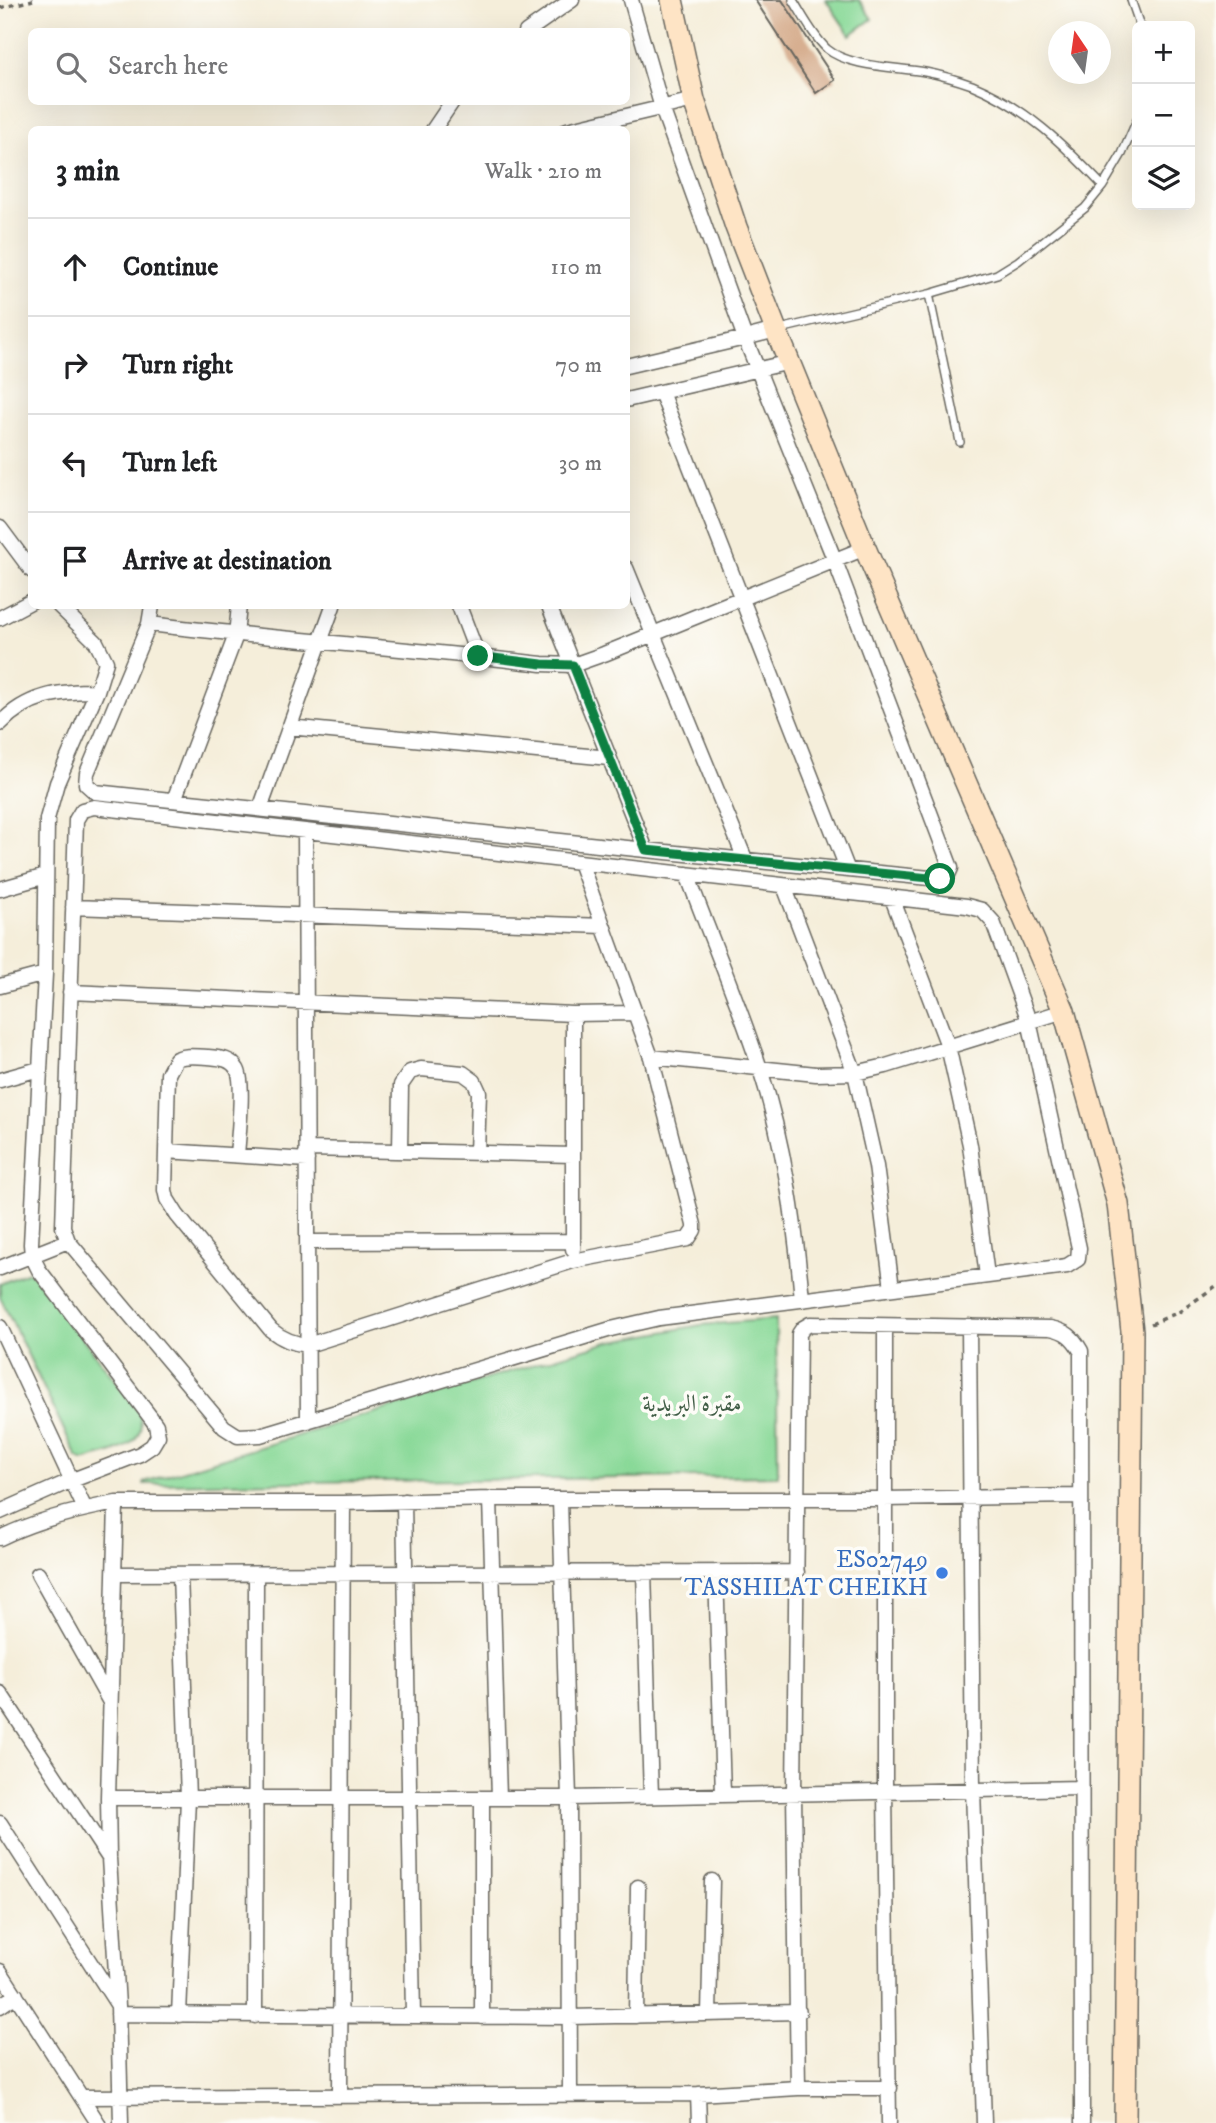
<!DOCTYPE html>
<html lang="en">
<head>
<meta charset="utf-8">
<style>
	:root { --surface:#fff; --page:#f6f6f6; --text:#202124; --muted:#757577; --line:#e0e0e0 }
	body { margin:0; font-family:"IM FELL DW Pica",Amiri,serif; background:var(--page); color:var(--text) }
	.controls { position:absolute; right:21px; top:21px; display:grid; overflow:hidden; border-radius:10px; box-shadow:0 7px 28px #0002 }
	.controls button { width:63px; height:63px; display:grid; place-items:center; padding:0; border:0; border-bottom:2px solid var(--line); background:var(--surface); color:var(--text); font:35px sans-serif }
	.compass { position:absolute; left:1048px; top:21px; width:63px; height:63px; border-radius:50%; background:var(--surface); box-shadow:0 7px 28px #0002; rotate:347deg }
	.stop { position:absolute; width:21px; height:21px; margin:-16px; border:5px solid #0b8043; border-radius:50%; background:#fff }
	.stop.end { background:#0b8043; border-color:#fff; box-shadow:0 2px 7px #0008 }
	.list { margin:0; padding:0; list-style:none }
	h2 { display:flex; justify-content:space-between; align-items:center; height:91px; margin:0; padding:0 28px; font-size:30px }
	h2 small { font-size:23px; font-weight:400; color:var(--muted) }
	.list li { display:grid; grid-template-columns:46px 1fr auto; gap:21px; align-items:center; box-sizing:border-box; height:98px; padding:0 28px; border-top:2px solid var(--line) }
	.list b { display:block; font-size:26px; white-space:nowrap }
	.list em { font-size:23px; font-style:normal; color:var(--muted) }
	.icon { flex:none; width:38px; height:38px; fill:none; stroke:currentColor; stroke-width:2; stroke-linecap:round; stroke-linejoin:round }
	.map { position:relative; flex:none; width:1216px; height:2123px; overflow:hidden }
	.search { position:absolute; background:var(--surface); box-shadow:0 7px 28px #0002; left:28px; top:28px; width:602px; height:77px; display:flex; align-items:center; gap:18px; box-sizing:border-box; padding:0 24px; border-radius:10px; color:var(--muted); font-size:26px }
	.panel { position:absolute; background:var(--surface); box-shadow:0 7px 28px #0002; left:28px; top:126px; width:602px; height:483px; border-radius:10px }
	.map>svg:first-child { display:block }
</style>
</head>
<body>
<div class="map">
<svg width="1216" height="2123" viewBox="0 0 1216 2123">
	<rect width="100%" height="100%" fill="#fdfcf7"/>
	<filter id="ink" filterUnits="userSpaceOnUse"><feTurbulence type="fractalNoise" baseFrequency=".0143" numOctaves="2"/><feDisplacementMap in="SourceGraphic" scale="14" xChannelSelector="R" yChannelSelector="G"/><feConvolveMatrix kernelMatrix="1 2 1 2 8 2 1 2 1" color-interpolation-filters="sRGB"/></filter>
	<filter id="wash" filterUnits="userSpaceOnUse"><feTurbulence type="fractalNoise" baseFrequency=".00686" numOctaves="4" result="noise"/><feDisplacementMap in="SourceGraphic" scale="28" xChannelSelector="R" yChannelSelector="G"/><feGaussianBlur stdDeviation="1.57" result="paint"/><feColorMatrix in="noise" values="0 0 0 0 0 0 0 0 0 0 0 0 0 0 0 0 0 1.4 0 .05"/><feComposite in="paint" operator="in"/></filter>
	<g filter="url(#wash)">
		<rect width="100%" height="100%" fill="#f5eeda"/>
		<path fill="#89d998" stroke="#527a5a" stroke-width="2" d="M 826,0 L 859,0 L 872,19 L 850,35 Z
			M 28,1272 L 34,1276 L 139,1411 C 150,1449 110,1452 83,1461 L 77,1457 L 0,1297 L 0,1284 Z
			M 776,1319 L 778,1476 L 144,1484 L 144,1482 L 608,1342 L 701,1325 Z"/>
		<g id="blocks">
			<path fill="#d7af90" d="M 755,0 L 782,0 L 835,80 L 816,93 Z"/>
		</g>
	</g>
	<g filter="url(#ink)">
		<use href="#blocks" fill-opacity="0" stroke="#68665e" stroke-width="2"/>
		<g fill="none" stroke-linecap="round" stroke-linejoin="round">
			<g stroke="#68665e" stroke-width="10">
				<path id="lane" d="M 793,0 C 803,16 813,36 827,49 C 848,67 897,67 925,72 C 941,75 958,80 972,85 C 1026,107 1064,145 1103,186
					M 1131,0 L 1140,26
					M 929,294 L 960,442
					M 780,329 L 929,294 L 997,274 L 1018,261 L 1085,208 L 1103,186 L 1122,154 L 1137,120"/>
			</g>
			<g stroke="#68665e" stroke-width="17">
				<path id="street" d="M 526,32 L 572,0
					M 433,130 L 452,102
					M 567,130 L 694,100
					M 626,366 L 745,338 L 662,108 L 631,0
					M 661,392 L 847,868
					M 626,400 L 790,362
					M 0,528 L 32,571
					M 626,568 L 745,859
					M 152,606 L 149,624 L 87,773 L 86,784 L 95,792 L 646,850 L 940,879 L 947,877 L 951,868 L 835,561 L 745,338 L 776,330
					M 459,606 L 478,656
					M 549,606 L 646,850
					M 0,618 L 32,601
					M 149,624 C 279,640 411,648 542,664 L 573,665 L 604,654 L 865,548
					M 0,724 C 27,695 59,691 97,691
					M 289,727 L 609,758
					M 174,800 L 236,635 L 239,606
					M 94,807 L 967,906 L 982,910 L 993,922 L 1029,1021 L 1079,1248 L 1078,1259 L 1067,1266 L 659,1318 L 611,1329 L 260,1435 L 238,1436 L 224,1427 L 68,1241 L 63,1227 L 76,820 L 82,810 Z
					M 260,809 L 333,606
					M 305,831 L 308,1421
					M 687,874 C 711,939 739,1003 760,1069 C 784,1143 795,1221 802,1299
					M 784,886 L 855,1073 L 876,1166 L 892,1288
					M 0,889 L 46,876
					M 892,898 L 948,1046 L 970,1145 L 987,1276
					M 73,907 L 603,926
					M 0,986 L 45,974
					M 70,992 L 573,1014 L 635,1013
					M 651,1057 L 816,1074 L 855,1073 L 886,1066 L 1064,1011
					M 0,1080 L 39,1069
					M 307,1149 L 573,1155
					M 166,1151 L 307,1160
					M 400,1151 L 401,1085 L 410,1072 L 421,1069 L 463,1073 L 474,1081 L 479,1092 L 477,1153
					M 237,1155 C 238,1139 245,1081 237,1069 C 231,1058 219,1058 208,1057 C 197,1057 187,1054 176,1059 L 168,1074 L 165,1190 L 167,1199 L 177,1215 L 271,1330 C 282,1339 293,1344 308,1345 L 573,1261 L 688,1239 L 694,1230 L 694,1225 L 651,1057 L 580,862
					M 307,1242 L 573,1241
					M 573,1249 L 573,1014
					M 0,1268 L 68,1241
					M 885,1326 L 885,1790 L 889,2123
					M 969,1326 L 973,1789 L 984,2123
					M 0,1327 L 85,1509
					M 490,1499 L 499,1798
					M 560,1500 L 569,1798 L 570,2094
					M 404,1501 L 413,2016
					M 116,1503 L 108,1798 L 109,1858 L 118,2006 L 121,2123
					M 0,1512 L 70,1481 L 140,1454 L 152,1446 L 158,1436 L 156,1425 L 151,1418 L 39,1270 L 32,1256 L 31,1244 L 45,974 L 47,819 L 57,783 L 97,691 L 106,662 L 96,642 L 59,606
					M 0,1538 C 36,1520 77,1510 116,1503 L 343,1503 L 490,1499 L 884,1499 L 1081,1496
					M 644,1572 L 651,1796
					M 716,1572 L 723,1794
					M 38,1574 L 110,1702
					M 114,1574 L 797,1572
					M 0,1693 L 109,1858
					M 108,1798 L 569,1798 L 1081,1788
					M 0,1823 L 117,2004
					M 0,1971 L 98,2123
					M 0,2006 L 16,1995
					M 118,2014 L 570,2017 L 799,2012
					M 709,2014 L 712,1881
					M 179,2015 L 188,1798 L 180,1574
					M 255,2016 L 256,1574
					M 636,2016 L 638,1887
					M 482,2017 L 482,1798
					M 798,2088 L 794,1793 L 799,1334 L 803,1328 L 810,1324 L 1050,1328 C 1066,1331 1073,1337 1081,1351 L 1082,2123
					M 698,2094 L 699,2123
					M 340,2095 L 343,1503
					M 81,2097 L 698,2094 L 798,2088 L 890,2088"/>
			</g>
			<g stroke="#68665e" stroke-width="24">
				<path id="secondary" d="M 672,0 L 694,100 L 736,227 L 776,330 L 865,548 L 1064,1011 L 1118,1204 L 1132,1331 L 1125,2123"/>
			</g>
			<path stroke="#68665e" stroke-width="3.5" stroke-dasharray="5 5" stroke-linecap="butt" d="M 0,8 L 33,0
				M 1151,1324 L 1179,1312 L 1216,1286"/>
			<use href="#lane" stroke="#fff" stroke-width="7"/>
			<use href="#street" stroke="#fff" stroke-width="14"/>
			<use href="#secondary" stroke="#fee4c5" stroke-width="21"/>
		</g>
	</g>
	<g fill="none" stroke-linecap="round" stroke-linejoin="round" filter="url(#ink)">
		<path stroke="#0b8043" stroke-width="9" d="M 478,656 L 542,664 L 573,665 L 646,850 L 940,879"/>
	</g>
	<circle fill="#3f7fe0" stroke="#fdfcf7" stroke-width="2.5" cx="942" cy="1573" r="7"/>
	<g text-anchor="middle" stroke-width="7" stroke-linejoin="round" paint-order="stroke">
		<g font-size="24" fill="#425e47" stroke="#fdfcf7">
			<text x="692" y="1411">مقبرة البريدية</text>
		</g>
		<g font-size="24" fill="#366cbe" stroke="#fdfcf7" text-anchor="end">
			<text x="928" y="1567">ES02749<tspan x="928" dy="28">TASSHILAT CHEIKH</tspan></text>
		</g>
	</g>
</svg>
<div class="controls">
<button>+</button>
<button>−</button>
<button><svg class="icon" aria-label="layers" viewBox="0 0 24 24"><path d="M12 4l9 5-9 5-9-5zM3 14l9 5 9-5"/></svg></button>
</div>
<svg class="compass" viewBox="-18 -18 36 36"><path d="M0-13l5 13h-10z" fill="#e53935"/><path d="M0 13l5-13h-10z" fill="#757577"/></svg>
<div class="stop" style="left:940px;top:879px"></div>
<div class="stop end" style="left:478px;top:656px"></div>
<div class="search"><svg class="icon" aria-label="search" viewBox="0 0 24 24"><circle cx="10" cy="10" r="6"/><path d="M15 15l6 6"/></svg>Search here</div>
<section class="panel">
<h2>3 min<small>Walk · 210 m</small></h2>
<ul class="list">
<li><svg class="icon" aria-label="ahead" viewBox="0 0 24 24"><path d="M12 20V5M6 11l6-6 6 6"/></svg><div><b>Continue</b></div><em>110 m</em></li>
<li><svg class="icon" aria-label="right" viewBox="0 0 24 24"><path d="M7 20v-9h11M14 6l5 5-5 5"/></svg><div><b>Turn right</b></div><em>70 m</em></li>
<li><svg class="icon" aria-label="left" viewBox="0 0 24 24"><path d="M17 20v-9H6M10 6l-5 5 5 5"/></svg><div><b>Turn left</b></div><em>30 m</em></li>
<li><svg class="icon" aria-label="arrive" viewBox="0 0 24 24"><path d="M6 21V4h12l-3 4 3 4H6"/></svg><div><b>Arrive at destination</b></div></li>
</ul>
</section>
</div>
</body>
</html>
